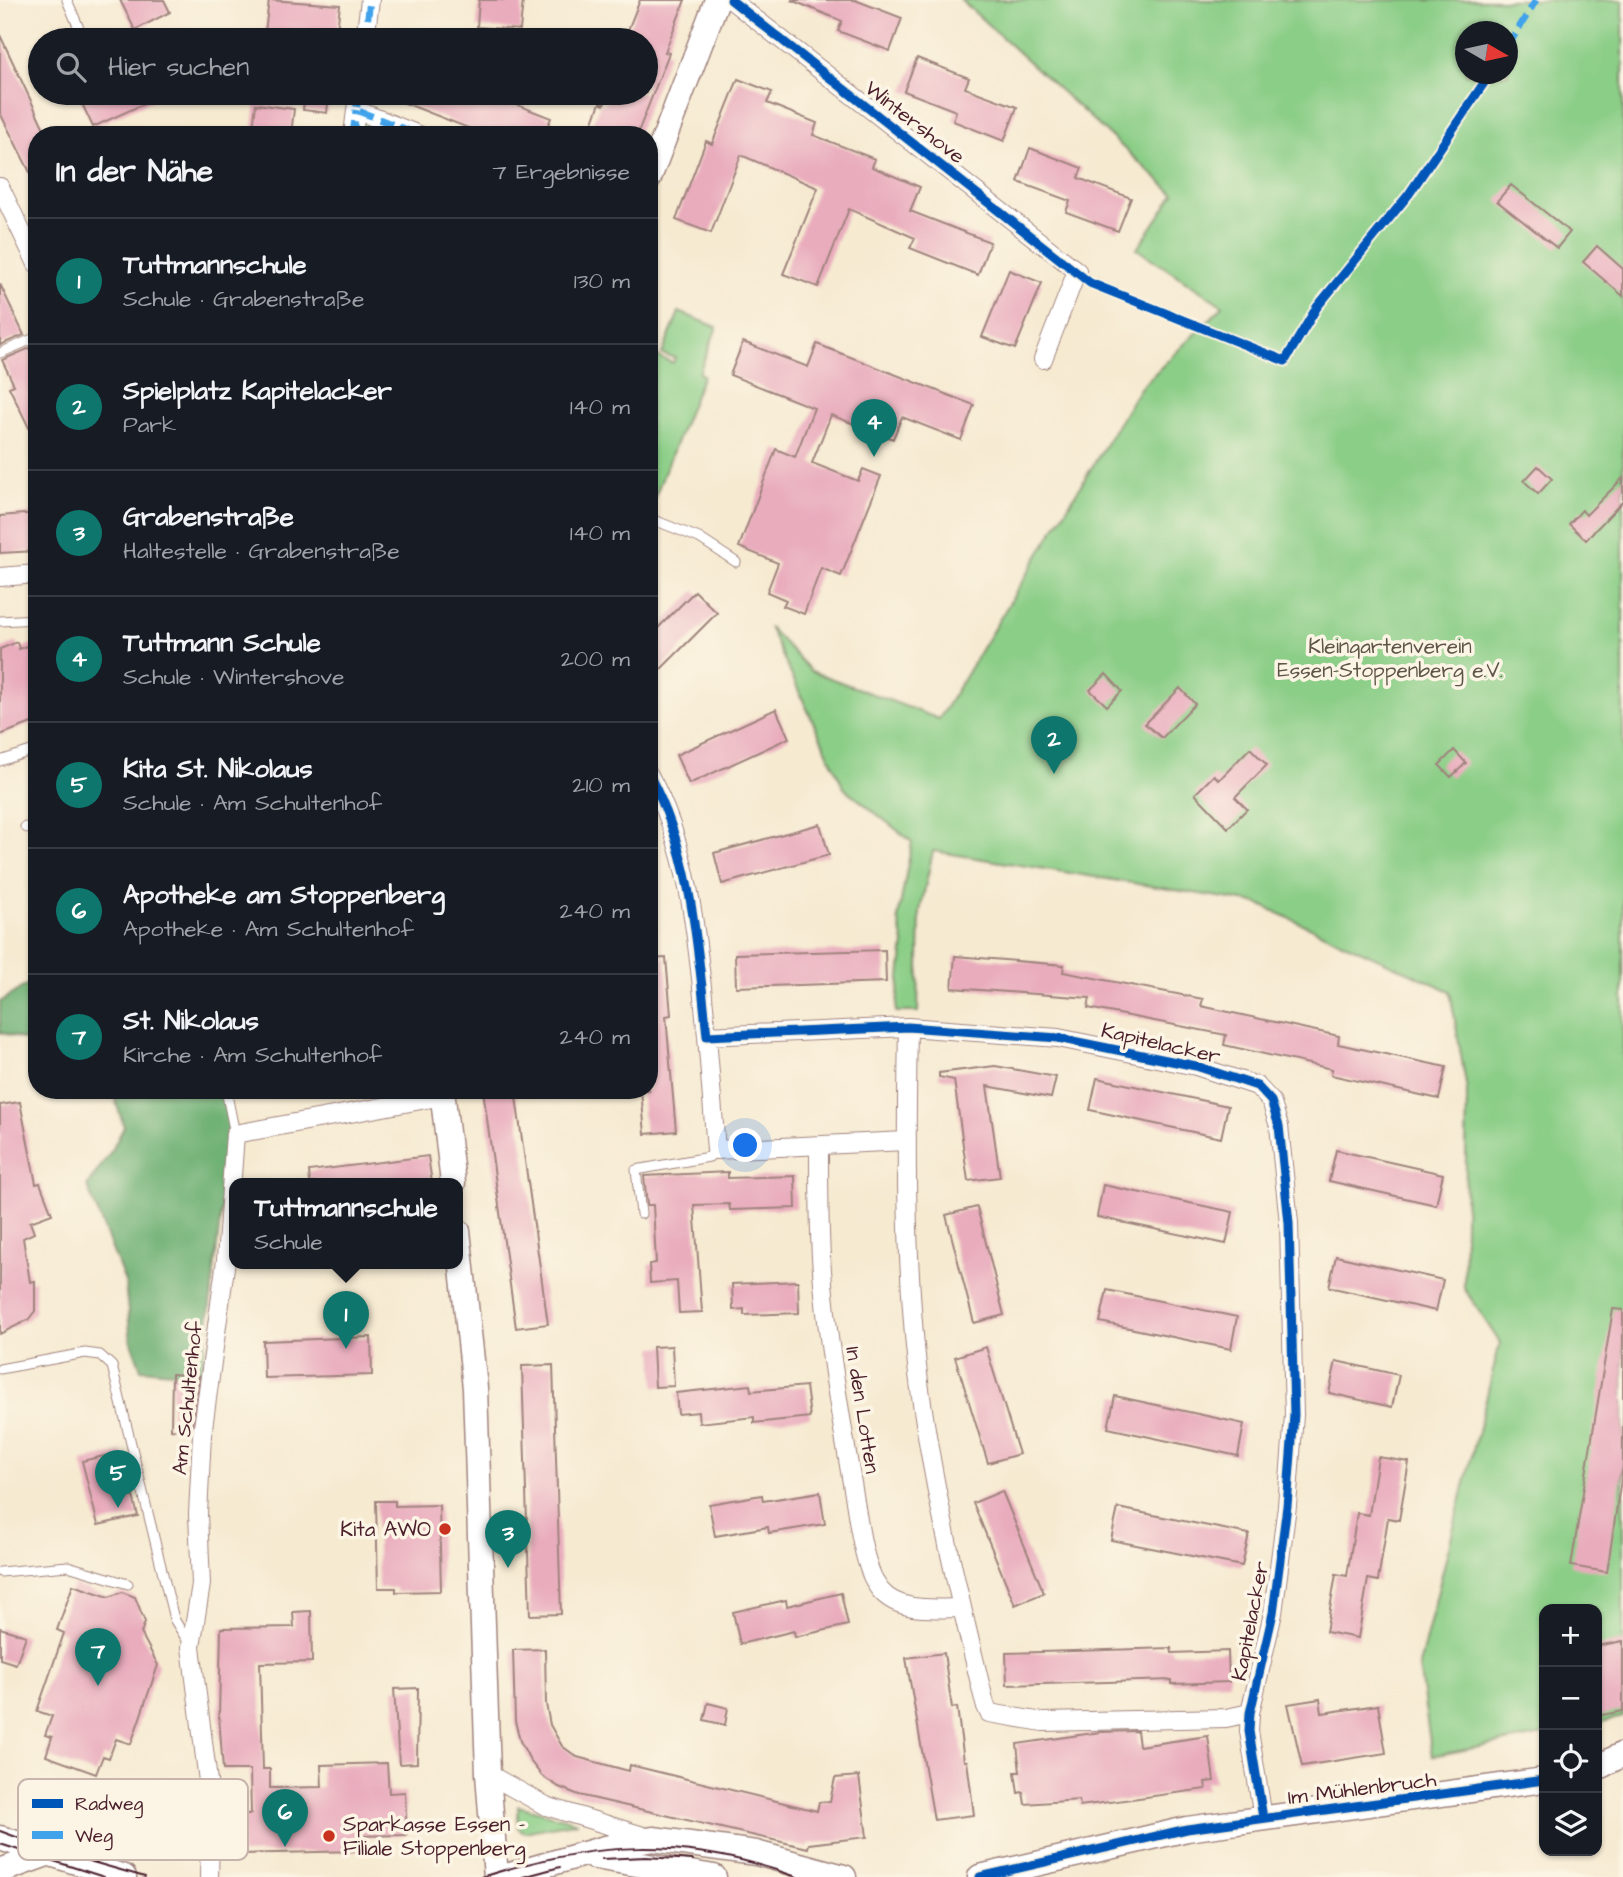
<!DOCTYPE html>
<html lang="de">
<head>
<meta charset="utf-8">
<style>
	:root { --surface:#171b24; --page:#242831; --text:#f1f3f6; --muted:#9ea1a6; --line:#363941; --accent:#0f766e }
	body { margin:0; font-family:"Architects Daughter",sans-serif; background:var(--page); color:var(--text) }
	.controls { position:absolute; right:21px; bottom:21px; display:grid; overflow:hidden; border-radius:14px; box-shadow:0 2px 5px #0004 }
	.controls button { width:63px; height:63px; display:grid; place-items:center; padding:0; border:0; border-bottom:2px solid var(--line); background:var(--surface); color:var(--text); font:35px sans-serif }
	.compass { position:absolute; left:1455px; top:21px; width:63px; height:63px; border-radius:50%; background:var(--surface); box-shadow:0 2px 5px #0004; rotate:99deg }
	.you { position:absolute; left:746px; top:1146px; width:24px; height:24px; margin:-18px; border:5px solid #fff; border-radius:50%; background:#1a73e8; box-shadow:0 0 0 10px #1a73e833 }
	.badge { display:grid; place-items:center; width:46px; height:46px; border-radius:50%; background:var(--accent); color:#fff; font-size:23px; font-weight:700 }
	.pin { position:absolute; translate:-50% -58px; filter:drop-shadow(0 2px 4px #0008) }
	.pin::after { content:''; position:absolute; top:37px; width:24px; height:21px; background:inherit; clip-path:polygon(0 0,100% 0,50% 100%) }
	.popup { position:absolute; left:229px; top:1178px; width:234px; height:91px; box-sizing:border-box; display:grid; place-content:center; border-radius:14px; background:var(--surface); filter:drop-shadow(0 2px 5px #0005); font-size:23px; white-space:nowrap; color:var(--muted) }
	.popup b { font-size:26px; color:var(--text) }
	.popup::after { content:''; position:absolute; left:50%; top:100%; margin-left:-14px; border:14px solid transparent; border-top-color:var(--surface) }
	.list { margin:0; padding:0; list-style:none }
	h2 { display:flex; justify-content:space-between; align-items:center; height:91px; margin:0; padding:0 28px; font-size:30px }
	h2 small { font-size:23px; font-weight:400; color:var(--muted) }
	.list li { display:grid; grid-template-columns:46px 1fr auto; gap:21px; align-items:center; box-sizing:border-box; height:126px; padding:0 28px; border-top:2px solid var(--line) }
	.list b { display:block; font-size:26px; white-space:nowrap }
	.list p { margin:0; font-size:23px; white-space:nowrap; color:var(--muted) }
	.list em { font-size:23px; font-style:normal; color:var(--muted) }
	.icon { flex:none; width:38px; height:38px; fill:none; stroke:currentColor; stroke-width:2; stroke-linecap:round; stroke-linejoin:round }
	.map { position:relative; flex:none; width:1623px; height:1877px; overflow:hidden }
	.search { position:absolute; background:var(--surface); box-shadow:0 2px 5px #0004; left:28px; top:28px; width:630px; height:77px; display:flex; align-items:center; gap:18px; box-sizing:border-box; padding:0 24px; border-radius:38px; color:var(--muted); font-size:26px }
	.panel { position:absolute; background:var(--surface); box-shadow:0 2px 5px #0004; left:28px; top:126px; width:630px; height:973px; border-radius:28px }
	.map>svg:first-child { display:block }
</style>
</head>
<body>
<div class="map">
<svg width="1623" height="1877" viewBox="0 0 1623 1877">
	<rect width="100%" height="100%" fill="#fcf5e5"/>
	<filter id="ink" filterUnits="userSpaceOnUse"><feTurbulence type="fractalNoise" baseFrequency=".0143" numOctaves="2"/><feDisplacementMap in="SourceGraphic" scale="14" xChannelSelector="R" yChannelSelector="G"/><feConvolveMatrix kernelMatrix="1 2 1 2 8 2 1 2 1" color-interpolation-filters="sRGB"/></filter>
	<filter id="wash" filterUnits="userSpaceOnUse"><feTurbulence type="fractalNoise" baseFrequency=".00686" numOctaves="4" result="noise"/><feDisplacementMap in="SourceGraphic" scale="28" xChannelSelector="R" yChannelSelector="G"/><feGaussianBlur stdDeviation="1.57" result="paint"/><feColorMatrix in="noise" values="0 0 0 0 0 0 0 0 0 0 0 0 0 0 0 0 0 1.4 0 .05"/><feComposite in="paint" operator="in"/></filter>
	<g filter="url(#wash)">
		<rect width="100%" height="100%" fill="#f6ead1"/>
		<path fill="#8bce87" stroke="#6a7659" stroke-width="2" fill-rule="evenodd" d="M 961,0 L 1623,0 L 1623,1717 L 1597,1723 L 1597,1609 L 1544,1609 L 1544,1735 L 1432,1756 L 1419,1666 L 1500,1343 L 1464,1288 L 1467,1090 L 1450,991 L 1256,903 L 933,851 L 920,911 L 918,1012 L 896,1012 L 904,943 L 898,918 L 912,842 L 844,788 L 769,627 L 811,671 L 939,719 L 1140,388 L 1223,306 L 1137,249 L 1174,194 ZM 1466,32 L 1508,32 L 1508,74 L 1466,74 Z
			M 360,117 L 403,135 L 358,135 Z
			M 679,312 L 717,327 L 699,373 L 703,375 L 654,499 L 649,497 L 649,353 L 673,363 L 675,358 L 662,354 Z
			M 518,1806 L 578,1822 L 524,1832 L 518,1828 Z"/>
		<path fill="#70b174" stroke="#5d6850" stroke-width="2" d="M 37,978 L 37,1044 L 0,1032 L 0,1002 Z
			M 112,1090 L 221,1090 L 231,1126 L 202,1375 L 141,1369 L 131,1342 L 125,1282 L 87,1186 L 110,1153 L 124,1127 Z"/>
		<g id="blocks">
			<path fill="#e9acbd" d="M 120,0 L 164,0 L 170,12 L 135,30 Z
				M 269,0 L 340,5 L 336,40 L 264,40 Z
				M 479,0 L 523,0 L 520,30 L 477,27 Z
				M 640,0 L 685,0 L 665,52 L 669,53 L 637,135 L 588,135 L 600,103 L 604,105 L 609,93 L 646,93 L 646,40 L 624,40 Z
				M 791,0 L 855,0 L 902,18 L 890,51 L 838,31 L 842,21 Z
				M 0,35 L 47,135 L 37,135 L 37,186 L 0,113 Z
				M 917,58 L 969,78 L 965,88 L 1017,107 L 1004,141 L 953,121 L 956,111 L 904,91 Z
				M 738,79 L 772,92 L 767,103 L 817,123 L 813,135 L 875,159 L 872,167 L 920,187 L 910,211 L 990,242 L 978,275 L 910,248 L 915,238 L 849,209 L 818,287 L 783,274 L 818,188 L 741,155 L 711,233 L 676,220 L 706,141 L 712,144 Z
				M 77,93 L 168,93 L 93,127 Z
				M 305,93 L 329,93 L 327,113 L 303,110 Z
				M 487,93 L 551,118 L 544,135 L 486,135 L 382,94 Z
				M 256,104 L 294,109 L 291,135 L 252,135 Z
				M 1030,148 L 1082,168 L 1078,178 L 1131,198 L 1118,231 L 1066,212 L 1070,201 L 1018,182 Z
				M 1511,185 L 1570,232 L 1557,248 L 1497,201 Z
				M 1597,246 L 1623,269 L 1623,296 L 1583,262 Z
				M 1009,270 L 1042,283 L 1015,349 L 982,337 Z
				M 0,284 L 24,335 L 0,345 Z
				M 743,342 L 808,367 L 817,344 L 974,405 L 961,440 L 902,417 L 893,439 L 831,415 L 812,463 L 858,481 L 863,469 L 881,476 L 841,576 L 821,568 L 804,614 L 783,606 L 786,600 L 767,592 L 778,563 L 739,547 L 776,449 L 795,457 L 814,408 L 730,375 Z
				M 30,348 L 37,362 L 37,444 L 9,387 L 14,385 L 2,360 Z
				M 1538,466 L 1552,479 L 1538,494 L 1524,481 Z
				M 1623,478 L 1623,501 L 1586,540 L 1569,524 L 1582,510 L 1586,515 Z
				M 37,513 L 37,551 L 0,553 L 0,516 Z
				M 695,591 L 717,613 L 649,681 L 649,637 Z
				M 17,642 L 19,649 L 37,642 L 37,721 L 0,735 L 0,649 Z
				M 1106,674 L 1122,691 L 1107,706 L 1090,690 Z
				M 1180,688 L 1195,704 L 1162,738 L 1145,724 Z
				M 776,709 L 789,738 L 689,784 L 676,755 Z
				M 1250,748 L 1267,765 L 1235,797 L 1247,809 L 1228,828 L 1195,794 L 1214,775 L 1219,780 Z
				M 1454,750 L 1466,763 L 1451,777 L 1439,765 Z
				M 820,824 L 829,855 L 722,884 L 714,853 Z
				M 885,950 L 886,982 L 736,987 L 735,954 Z
				M 955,956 L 1064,965 L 1063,972 L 1203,999 L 1201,1006 L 1339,1036 L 1338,1044 L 1446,1067 L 1439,1099 L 1331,1075 L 1332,1069 L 1224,1045 L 1226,1035 L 1088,1008 L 1090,998 L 952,988 Z
				M 666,958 L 671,1015 L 666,1016 L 676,1131 L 645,1134 L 641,1090 L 649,1090 L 649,959 Z
				M 995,1066 L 1056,1077 L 1051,1098 L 987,1086 L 1000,1177 L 968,1181 L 954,1080 L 939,1077 L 939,1073 Z
				M 1097,1078 L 1228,1106 L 1221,1138 L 1090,1110 Z
				M 483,1090 L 515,1090 L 548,1324 L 516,1328 Z
				M 20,1102 L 36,1184 L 40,1183 L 52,1214 L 30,1222 L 34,1233 L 23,1238 L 30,1282 L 35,1281 L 35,1311 L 28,1320 L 0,1334 L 0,1105 Z
				M 1336,1150 L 1443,1174 L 1436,1205 L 1329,1181 Z
				M 428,1156 L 432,1183 L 310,1183 L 309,1171 Z
				M 728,1172 L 728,1178 L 795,1176 L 796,1208 L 730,1210 L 729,1204 L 694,1205 L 702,1312 L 679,1313 L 677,1281 L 650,1283 L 649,1264 L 656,1263 L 653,1205 L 647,1205 L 644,1176 Z
				M 1103,1185 L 1233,1212 L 1226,1244 L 1097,1217 Z
				M 977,1207 L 1004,1315 L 974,1323 L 946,1215 Z
				M 1336,1256 L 1443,1280 L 1436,1311 L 1329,1287 Z
				M 798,1281 L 799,1313 L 744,1315 L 744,1309 L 733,1310 L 732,1284 Z
				M 1107,1290 L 1237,1317 L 1231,1349 L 1100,1322 Z
				M 1613,1309 L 1623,1310 L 1623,1466 L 1607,1572 L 1571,1566 Z
				M 371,1337 L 372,1375 L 264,1378 L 263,1341 Z
				M 672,1346 L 674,1386 L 655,1387 L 653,1347 Z
				M 986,1347 L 1019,1454 L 988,1463 L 955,1357 Z
				M 1336,1361 L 1399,1375 L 1392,1407 L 1329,1393 Z
				M 553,1365 L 561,1614 L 530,1615 L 522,1366 Z
				M 172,1374 L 199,1376 L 191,1431 L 171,1429 Z
				M 750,1385 L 751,1391 L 806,1386 L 810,1417 L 754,1423 L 754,1417 L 699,1423 L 698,1412 L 678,1414 L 676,1393 Z
				M 1115,1396 L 1244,1424 L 1238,1456 L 1108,1428 Z
				M 122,1452 L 138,1516 L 98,1525 L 82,1461 Z
				M 1378,1457 L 1409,1462 L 1399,1520 L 1388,1518 L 1378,1581 L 1368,1579 L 1358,1638 L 1326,1632 L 1336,1574 L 1347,1576 L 1357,1513 L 1369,1515 Z
				M 1002,1491 L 1044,1593 L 1015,1605 L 973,1503 Z
				M 820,1492 L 825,1524 L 769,1533 L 768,1527 L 715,1536 L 709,1504 L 762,1495 L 763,1501 Z
				M 376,1501 L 395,1501 L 395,1506 L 439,1505 L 441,1591 L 396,1592 L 396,1588 L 378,1588 Z
				M 1118,1508 L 1249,1534 L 1242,1566 L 1111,1540 Z
				M 73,1585 L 109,1597 L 122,1592 L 135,1597 L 145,1622 L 141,1633 L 158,1665 L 131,1744 L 116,1739 L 109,1758 L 103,1756 L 96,1774 L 46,1756 L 52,1737 L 45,1735 L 52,1716 L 37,1711 L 64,1633 L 57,1630 Z
				M 841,1593 L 848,1625 L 795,1637 L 794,1631 L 740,1644 L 733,1612 L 786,1600 L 787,1606 Z
				M 311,1611 L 312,1662 L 260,1663 L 263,1769 L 270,1769 L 270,1788 L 322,1787 L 321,1765 L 387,1763 L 389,1793 L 405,1792 L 407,1835 L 356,1836 L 356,1851 L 241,1854 L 241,1814 L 251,1814 L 250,1770 L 223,1770 L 219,1716 L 221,1628 L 294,1627 L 293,1612 Z
				M 0,1628 L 26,1636 L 16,1664 L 0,1659 Z
				M 1623,1641 L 1623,1711 L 1597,1716 L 1597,1646 Z
				M 1171,1648 L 1172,1653 L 1228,1651 L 1229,1682 L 1172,1684 L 1172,1680 L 1007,1685 L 1006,1653 Z
				M 545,1649 L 546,1704 L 550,1725 L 562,1746 L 577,1757 L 629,1771 L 630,1765 L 817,1811 L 819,1802 L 830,1801 L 835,1778 L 859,1776 L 867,1837 L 809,1844 L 808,1848 L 579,1795 L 559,1787 L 542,1776 L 531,1762 L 520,1741 L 515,1721 L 513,1650 Z
				M 944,1653 L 952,1708 L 957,1707 L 964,1761 L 967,1761 L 974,1815 L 934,1820 L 906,1658 Z
				M 418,1688 L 417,1763 L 399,1764 L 394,1689 Z
				M 1320,1699 L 1322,1713 L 1378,1705 L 1386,1753 L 1302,1766 L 1288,1704 Z
				M 708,1703 L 728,1708 L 725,1725 L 704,1720 Z
				M 1137,1731 L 1139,1746 L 1208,1736 L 1214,1781 L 1205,1782 L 1206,1789 L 1080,1806 L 1079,1800 L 1025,1804 L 1023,1792 L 1018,1793 L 1015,1772 L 1020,1772 L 1017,1744 L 1100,1732 Z"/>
		</g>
	</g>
	<g filter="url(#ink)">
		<use href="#blocks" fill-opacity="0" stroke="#a0847e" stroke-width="2"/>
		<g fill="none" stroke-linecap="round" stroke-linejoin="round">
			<g stroke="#a0847e" stroke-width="11">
				<path id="lane" d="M 67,0 L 84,40
					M 0,353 L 37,337
					M 649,518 L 699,538 L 736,562
					M 0,621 L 37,619
					M 0,761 L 37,749
					M 25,827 L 37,832
					M 226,1090 L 235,1134
					M 641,1214 L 636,1170 L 709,1157 L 716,1150
					M 0,1369 L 85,1353 L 100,1355 L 112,1366 L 174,1619 L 190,1645
					M 0,1572 L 68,1566 L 128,1584"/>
			</g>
			<g stroke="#a0847e" stroke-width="20">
				<path id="street" d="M 731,0 L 1077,271 L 1043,359
					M 365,40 L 370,0
					M 359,93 L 356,110 L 419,135
					M 353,135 L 356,110
					M 0,187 L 37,264
					M 0,577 L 37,574
					M 649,775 C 692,853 698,950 707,1036 L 908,1027 L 1058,1038 L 1196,1066 L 1257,1086 L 1271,1101 L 1279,1126 L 1289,1223 L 1294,1415 L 1287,1506 L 1273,1613 L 1250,1713 L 1249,1731 L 1263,1818
					M 908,1027 C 906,1140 905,1254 917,1366 C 931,1481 958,1593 985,1704 L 989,1713 L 1043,1722 L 1226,1718 L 1250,1713
					M 707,1036 L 716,1150 L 906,1141
					M 819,1146 C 819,1183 819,1220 821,1257 C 826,1335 840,1412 853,1489 C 858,1517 863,1570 881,1591 C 900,1613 936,1608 962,1608
					M 488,1774 L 546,1806 L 653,1839
					M 209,1877 L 211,1805 L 191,1647 L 201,1584 L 198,1514 L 202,1435 L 226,1260 L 235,1134 L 443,1096"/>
			</g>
			<g stroke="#a0847e" stroke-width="27">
				<path id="secondary" d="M 649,178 L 717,0
					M 442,1090 L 453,1183
					M 458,1231 L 475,1388 L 488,1774 L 496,1877
					M 1597,1768 L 1623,1754
					M 0,1838 L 124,1877
					M 595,1857 L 714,1877
					M 0,1871 L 47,1854
					M 503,1877 L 605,1848 L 653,1839 L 756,1853 L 844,1877
					M 980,1877 L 1187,1829 L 1544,1780"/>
			</g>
			<use href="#lane" stroke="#fff" stroke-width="9"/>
			<use href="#street" stroke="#fff" stroke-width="18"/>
			<use href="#secondary" stroke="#fff" stroke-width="24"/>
			<path stroke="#4a1f2b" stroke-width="2" d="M 0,1831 L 54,1851 L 145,1877
				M 0,1844 L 104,1877
				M 602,1859 L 646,1857 L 693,1860
				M 481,1877 C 596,1841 683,1836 797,1877
				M 523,1877 L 560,1867"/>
			<path stroke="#40a2eb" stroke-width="7" stroke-dasharray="14 7" stroke-linecap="butt" d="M 365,40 L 370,0
				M 1508,46 L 1536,0
				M 359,93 L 356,110 L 419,135
				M 353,135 L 356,110"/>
			<g stroke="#fcf5e5" stroke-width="13">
				<path id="cycleway" d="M 731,0 L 1090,283 L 1285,361 L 1317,307 L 1409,194 L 1490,74
					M 649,775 C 692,853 698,950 707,1036 L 908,1027 L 1058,1038 L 1196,1066 L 1257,1086 L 1271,1101 L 1279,1126 L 1289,1223 L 1294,1415 L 1287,1506 L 1273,1613 L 1250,1713 L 1249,1731 L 1263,1818
					M 980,1877 L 1187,1829 L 1544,1780"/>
			</g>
			<use href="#cycleway" stroke="#0057b8" stroke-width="9"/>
		</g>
	</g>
	<g fill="#c8321e" stroke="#fcf5e5" stroke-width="2.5">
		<circle cx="445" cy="1529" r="7"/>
		<circle cx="329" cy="1836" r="7"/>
	</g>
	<g text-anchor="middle" stroke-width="7" stroke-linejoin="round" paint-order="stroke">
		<g font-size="21" fill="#4a1f2b" stroke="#fcf5e5">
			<text transform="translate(915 122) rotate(38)" y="7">Wintershove</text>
			<text transform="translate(1161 1043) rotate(13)" y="7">Kapitelacker</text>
			<text transform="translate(187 1398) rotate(-84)" y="7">Am Schultenhof</text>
			<text transform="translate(863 1410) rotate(81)" y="7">In den Lotten</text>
			<text transform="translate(1250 1621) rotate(-79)" y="7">Kapitelacker</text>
			<text transform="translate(1362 1788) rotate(-7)" y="7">Im Mühlenbruch</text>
		</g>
		<g font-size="21" fill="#5e5447" stroke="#fcf5e5">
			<text x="1390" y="653">Kleingartenverein<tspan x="1390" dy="24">Essen-Stoppenberg e.V.</tspan></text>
		</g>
		<g font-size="21" fill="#4a1f2b" stroke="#fcf5e5" text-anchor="end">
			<text x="431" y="1536">Kita AWO</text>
			<text x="343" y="1831" text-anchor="start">Sparkasse Essen -<tspan x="343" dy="24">Filiale Stoppenberg</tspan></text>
		</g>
	</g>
	<rect x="18" y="1779" width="230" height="81" rx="10" fill="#fcf5e5" stroke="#c7b5ad" stroke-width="2"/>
	<rect x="32" y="1799" width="31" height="9" fill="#0057b8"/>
	<rect x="32" y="1831" width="31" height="8" fill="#40a2eb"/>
	<g font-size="19" fill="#4a1f2b">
		<text x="75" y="1810">Radweg</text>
		<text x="75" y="1842">Weg</text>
	</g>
</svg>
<div class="controls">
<button>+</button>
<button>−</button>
<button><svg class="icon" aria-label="locate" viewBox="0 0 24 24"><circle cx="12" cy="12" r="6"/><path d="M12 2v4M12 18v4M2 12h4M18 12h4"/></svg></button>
<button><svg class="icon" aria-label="layers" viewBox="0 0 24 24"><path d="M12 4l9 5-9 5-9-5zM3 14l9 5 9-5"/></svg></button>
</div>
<svg class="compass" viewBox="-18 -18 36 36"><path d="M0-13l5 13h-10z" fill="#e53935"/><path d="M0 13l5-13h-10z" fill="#9ea1a6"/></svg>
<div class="you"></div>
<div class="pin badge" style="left:346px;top:1349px">1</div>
<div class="popup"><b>Tuttmannschule</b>Schule</div>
<div class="pin badge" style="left:1054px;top:774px">2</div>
<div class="pin badge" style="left:508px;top:1568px">3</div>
<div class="pin badge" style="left:874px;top:457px">4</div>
<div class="pin badge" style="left:118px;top:1508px">5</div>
<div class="pin badge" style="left:285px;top:1847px">6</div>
<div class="pin badge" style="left:98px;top:1686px">7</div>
<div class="search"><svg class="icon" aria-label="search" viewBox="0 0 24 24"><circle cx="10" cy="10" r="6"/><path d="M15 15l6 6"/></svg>Hier suchen</div>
<section class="panel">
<h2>In der Nähe<small>7 Ergebnisse</small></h2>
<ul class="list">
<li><span class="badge">1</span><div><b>Tuttmannschule</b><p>Schule · Grabenstraße</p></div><em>130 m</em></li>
<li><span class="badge">2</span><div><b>Spielplatz Kapitelacker</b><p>Park</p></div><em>140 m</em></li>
<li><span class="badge">3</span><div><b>Grabenstraße</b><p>Haltestelle · Grabenstraße</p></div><em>140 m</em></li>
<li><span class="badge">4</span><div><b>Tuttmann Schule</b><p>Schule · Wintershove</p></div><em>200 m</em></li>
<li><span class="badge">5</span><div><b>Kita St. Nikolaus</b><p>Schule · Am Schultenhof</p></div><em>210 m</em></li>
<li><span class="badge">6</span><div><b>Apotheke am Stoppenberg</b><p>Apotheke · Am Schultenhof</p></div><em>240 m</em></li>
<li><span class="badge">7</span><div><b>St. Nikolaus</b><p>Kirche · Am Schultenhof</p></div><em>240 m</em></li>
</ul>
</section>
</div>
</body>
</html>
